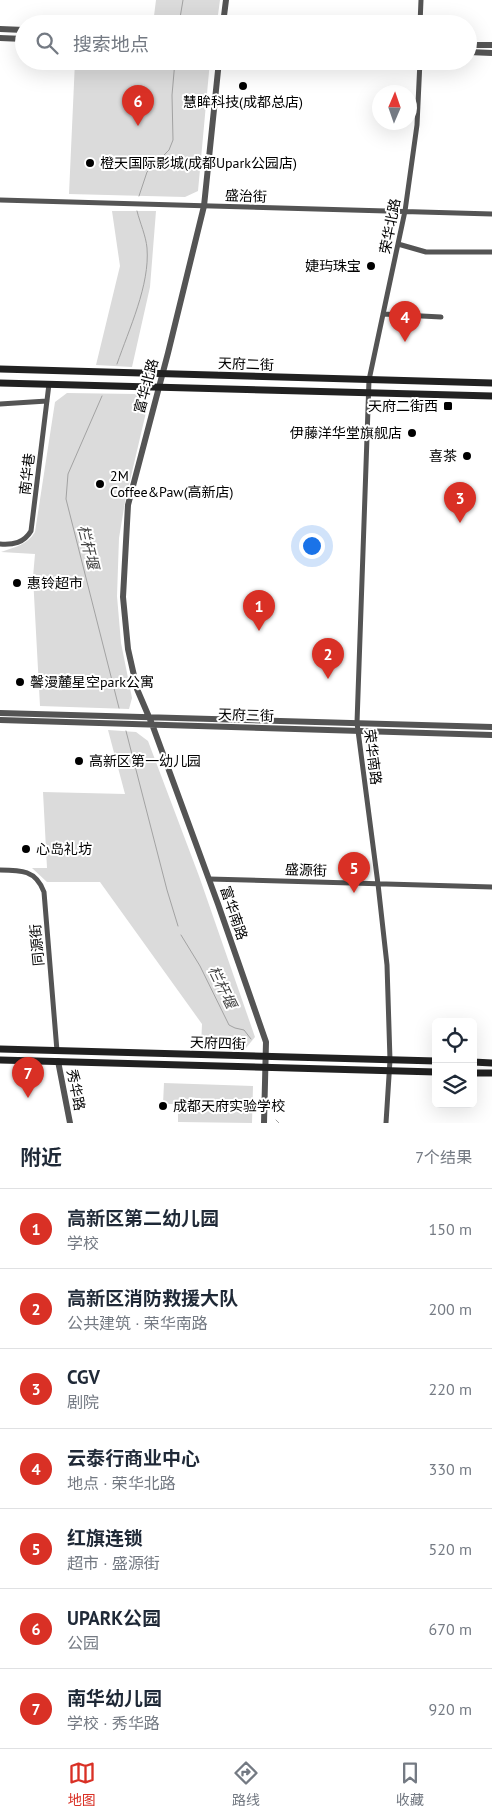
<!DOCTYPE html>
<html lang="zh">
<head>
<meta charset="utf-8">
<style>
	:root { --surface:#fff; --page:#f2f2f3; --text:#1f2937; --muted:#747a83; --line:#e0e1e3; --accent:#d93025 }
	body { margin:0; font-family:"PT Sans","Noto Sans SC",sans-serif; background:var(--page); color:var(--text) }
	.controls { position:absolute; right:15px; bottom:15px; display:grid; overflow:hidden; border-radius:8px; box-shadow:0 5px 20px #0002 }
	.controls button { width:45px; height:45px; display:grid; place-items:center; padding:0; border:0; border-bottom:1px solid var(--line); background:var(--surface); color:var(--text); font:25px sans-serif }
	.compass { position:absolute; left:372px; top:85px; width:45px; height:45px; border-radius:50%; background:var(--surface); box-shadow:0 5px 20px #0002; rotate:2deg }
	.you { position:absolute; left:311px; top:545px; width:18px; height:18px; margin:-12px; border:4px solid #fff; border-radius:50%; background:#1a73e8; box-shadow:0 0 0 8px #1a73e833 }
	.badge { display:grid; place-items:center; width:32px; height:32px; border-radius:50%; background:var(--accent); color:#fff; font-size:16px; font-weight:700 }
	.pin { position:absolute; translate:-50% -41px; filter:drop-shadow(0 1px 2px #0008) }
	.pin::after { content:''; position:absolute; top:26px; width:18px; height:15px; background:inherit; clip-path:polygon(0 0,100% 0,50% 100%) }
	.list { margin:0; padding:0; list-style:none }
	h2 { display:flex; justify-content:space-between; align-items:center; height:65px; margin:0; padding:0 20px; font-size:21px }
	h2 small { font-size:16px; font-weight:400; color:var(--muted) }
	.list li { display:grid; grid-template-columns:32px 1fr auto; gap:15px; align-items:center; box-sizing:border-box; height:80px; padding:0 20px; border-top:1px solid var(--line) }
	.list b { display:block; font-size:19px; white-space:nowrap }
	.list p { margin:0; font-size:16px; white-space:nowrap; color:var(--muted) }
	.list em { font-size:16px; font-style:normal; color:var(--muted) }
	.icon { flex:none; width:28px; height:28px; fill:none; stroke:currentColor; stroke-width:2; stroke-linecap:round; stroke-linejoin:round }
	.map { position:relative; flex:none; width:492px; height:1123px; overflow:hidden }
	.search { position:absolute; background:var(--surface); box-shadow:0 5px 20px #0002; left:15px; right:15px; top:15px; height:55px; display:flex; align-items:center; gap:12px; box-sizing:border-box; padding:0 18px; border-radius:28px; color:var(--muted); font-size:19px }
	.sheet { height:625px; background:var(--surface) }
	nav { display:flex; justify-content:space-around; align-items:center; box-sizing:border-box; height:70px; border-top:1px solid var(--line); background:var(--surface); font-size:14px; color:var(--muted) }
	nav a { display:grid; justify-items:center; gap:2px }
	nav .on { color:var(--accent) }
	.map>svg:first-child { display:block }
</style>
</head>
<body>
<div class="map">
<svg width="492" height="1123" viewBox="0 0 492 1123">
	<rect width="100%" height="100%" fill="#fff"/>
	<path fill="#dbdbdb" d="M 156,0 L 220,0 L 218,15 L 211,24 L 153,24 Z
		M 75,61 L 210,61 L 198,191 L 185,197 L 69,194 Z
		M 112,211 L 156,211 L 150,287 L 132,367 L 96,365 L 120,266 Z
		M 67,393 L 136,394 L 147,408 L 125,502 L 119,538 L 117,596 L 121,643 L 132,698 L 129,709 L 40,706 L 33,577 L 35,554 L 1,552 C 15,547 27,545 35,532 L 55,402 Z
		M 108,730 L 136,732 L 148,741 L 199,876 L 255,1037 L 246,1048 L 201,1048 L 202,1024 L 100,882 L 47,882 L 32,868 L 47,868 L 43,792 L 125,794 Z
		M 164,1083 L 253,1086 L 252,1123 L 178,1122 L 178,1104 L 163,1104 Z"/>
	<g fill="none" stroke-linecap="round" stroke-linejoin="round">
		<path stroke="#a2a2a2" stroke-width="1" d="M 179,24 L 183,0
			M 139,196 L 147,172 L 169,150 L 173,140 L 172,95 L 175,61
			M 117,364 C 129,329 150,285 147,248 C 146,236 140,223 137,211
			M 102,396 L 68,474 L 66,499 L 119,708
			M 126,731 L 167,890 L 178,926
			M 181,935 L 200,966 L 229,1025 L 235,1028 L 244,1030 L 251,1039
			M 276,1120 L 279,1123"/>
		<path stroke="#545454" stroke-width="5" d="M 420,24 L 421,0
			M 0,200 L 492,214
			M 398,244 L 426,252 L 492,252
			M 383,314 L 441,317
			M 0,404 L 47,401
			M 0,544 C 13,545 24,543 31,531 L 49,384
			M 0,870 C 21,870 36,870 44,892 L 57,1051
			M 209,879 L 492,887
			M 386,1123 L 390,1060 L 387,965 L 378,884 L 357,723 L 369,380 L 405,211 L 417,125 L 420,61"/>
		<path stroke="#545454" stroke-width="6" d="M 223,24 L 226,0
			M 0,29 L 24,30
			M 0,38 L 24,39
			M 468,45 L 492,45
			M 468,52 L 492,53
			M 219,61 L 204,206 L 168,353 L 128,505 L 123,597 L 128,649 L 137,689 L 152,724 L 218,904 L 266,1042 L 264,1123
			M 0,713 L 492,727
			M 0,720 L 492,735
			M 58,1061 L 70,1123"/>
		<path stroke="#212121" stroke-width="7" d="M 0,369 L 492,383
			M 0,383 L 492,396
			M 0,1049 L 436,1061
			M 0,1060 L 436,1072
			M 473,1062 L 492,1063
			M 473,1073 L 492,1073"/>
	</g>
	<g fill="#000" stroke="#fff" stroke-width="2">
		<circle cx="243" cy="86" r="5"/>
		<circle cx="90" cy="163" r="5"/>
		<circle cx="371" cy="266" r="5"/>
		<rect x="443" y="401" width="10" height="10" rx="2.5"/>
		<circle cx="412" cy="433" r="5"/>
		<circle cx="467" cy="456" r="5"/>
		<circle cx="100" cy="484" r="5"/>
		<circle cx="17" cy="583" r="5"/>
		<circle cx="20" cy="682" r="5"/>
		<circle cx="79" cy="761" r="5"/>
		<circle cx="26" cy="849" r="5"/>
		<circle cx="163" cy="1106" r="5"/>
	</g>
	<g text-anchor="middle" stroke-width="4" stroke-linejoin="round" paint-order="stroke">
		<g font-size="14" fill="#000" stroke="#fff" text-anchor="start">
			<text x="243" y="107" text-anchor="middle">慧眸科技(成都总店)</text>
			<text x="100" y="168">橙天国际影城(成都Upark公园店)</text>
			<text x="361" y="271" text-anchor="end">婕玙珠宝</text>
			<text x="438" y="411" text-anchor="end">天府二街西</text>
			<text x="402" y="438" text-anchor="end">伊藤洋华堂旗舰店</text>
			<text x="457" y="461" text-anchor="end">喜茶</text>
			<text x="110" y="481">2M<tspan x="110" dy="16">Coffee&amp;Paw(高新店)</tspan></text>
			<text x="27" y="588">惠铃超市</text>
			<text x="30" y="687">馨漫麓星空park公寓</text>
			<text x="89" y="766">高新区第一幼儿园</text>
			<text x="36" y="854">心岛礼坊</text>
			<text x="173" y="1111">成都天府实验学校</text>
		</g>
		<g font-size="14" fill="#000" stroke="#fff">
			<text transform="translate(246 196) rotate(2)" y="5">盛治街</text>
			<text transform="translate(390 226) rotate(-79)" y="5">荣华北路</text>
			<text transform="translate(246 364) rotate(2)" y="5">天府二街</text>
			<text transform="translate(146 386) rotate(-75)" y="5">富华北路</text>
			<text transform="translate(27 474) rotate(-83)" y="5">南华巷</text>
			<text transform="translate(246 715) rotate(2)" y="5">天府三街</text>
			<text transform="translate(373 757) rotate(83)" y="5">荣华南路</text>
			<text transform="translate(306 870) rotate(2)" y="5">盛源街</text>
			<text transform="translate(234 913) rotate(71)" y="5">富华南路</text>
			<text transform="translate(37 945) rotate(-95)" y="5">同源街</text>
			<text transform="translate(218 1043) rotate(2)" y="5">天府四街</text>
			<text transform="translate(76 1090) rotate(79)" y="5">秀华路</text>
		</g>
		<g font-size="15" font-style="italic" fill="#434343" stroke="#fff">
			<text transform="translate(88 547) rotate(76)" y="5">栏杆堰</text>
			<text transform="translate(222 987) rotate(64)" y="5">栏杆堰</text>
		</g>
	</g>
</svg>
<div class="controls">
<button><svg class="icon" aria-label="locate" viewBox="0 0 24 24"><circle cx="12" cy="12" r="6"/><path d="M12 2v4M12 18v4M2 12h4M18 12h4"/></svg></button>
<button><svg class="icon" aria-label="layers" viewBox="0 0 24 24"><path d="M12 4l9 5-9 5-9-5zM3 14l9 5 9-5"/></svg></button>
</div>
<svg class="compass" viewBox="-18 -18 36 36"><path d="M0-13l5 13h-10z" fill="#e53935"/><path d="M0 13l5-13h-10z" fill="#747a83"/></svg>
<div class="you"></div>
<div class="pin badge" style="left:259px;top:631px">1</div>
<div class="pin badge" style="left:328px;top:679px">2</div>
<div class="pin badge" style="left:460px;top:523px">3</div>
<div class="pin badge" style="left:405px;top:342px">4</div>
<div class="pin badge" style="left:354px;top:893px">5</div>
<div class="pin badge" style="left:138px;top:126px">6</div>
<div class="pin badge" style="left:28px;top:1098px">7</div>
<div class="search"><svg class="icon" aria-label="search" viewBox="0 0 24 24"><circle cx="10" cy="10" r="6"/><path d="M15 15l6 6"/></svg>搜索地点</div>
</div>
<section class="sheet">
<h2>附近<small>7个结果</small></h2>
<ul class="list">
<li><span class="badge">1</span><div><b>高新区第二幼儿园</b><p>学校</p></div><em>150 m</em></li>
<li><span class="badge">2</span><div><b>高新区消防救援大队</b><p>公共建筑 · 荣华南路</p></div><em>200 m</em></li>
<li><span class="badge">3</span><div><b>CGV</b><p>剧院</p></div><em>220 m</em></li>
<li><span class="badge">4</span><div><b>云泰行商业中心</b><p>地点 · 荣华北路</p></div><em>330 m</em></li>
<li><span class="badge">5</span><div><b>红旗连锁</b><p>超市 · 盛源街</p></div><em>520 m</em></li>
<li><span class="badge">6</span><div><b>UPARK公园</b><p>公园</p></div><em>670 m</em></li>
<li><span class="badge">7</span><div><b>南华幼儿园</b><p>学校 · 秀华路</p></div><em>920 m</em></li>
</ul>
</section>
<nav>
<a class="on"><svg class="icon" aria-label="map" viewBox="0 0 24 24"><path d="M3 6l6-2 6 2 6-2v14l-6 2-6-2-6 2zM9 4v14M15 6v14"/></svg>地图</a>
<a><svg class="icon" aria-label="directions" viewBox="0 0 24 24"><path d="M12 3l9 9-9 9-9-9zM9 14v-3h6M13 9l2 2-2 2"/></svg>路线</a>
<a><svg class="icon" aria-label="saved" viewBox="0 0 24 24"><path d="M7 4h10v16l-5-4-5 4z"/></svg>收藏</a>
</nav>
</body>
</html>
